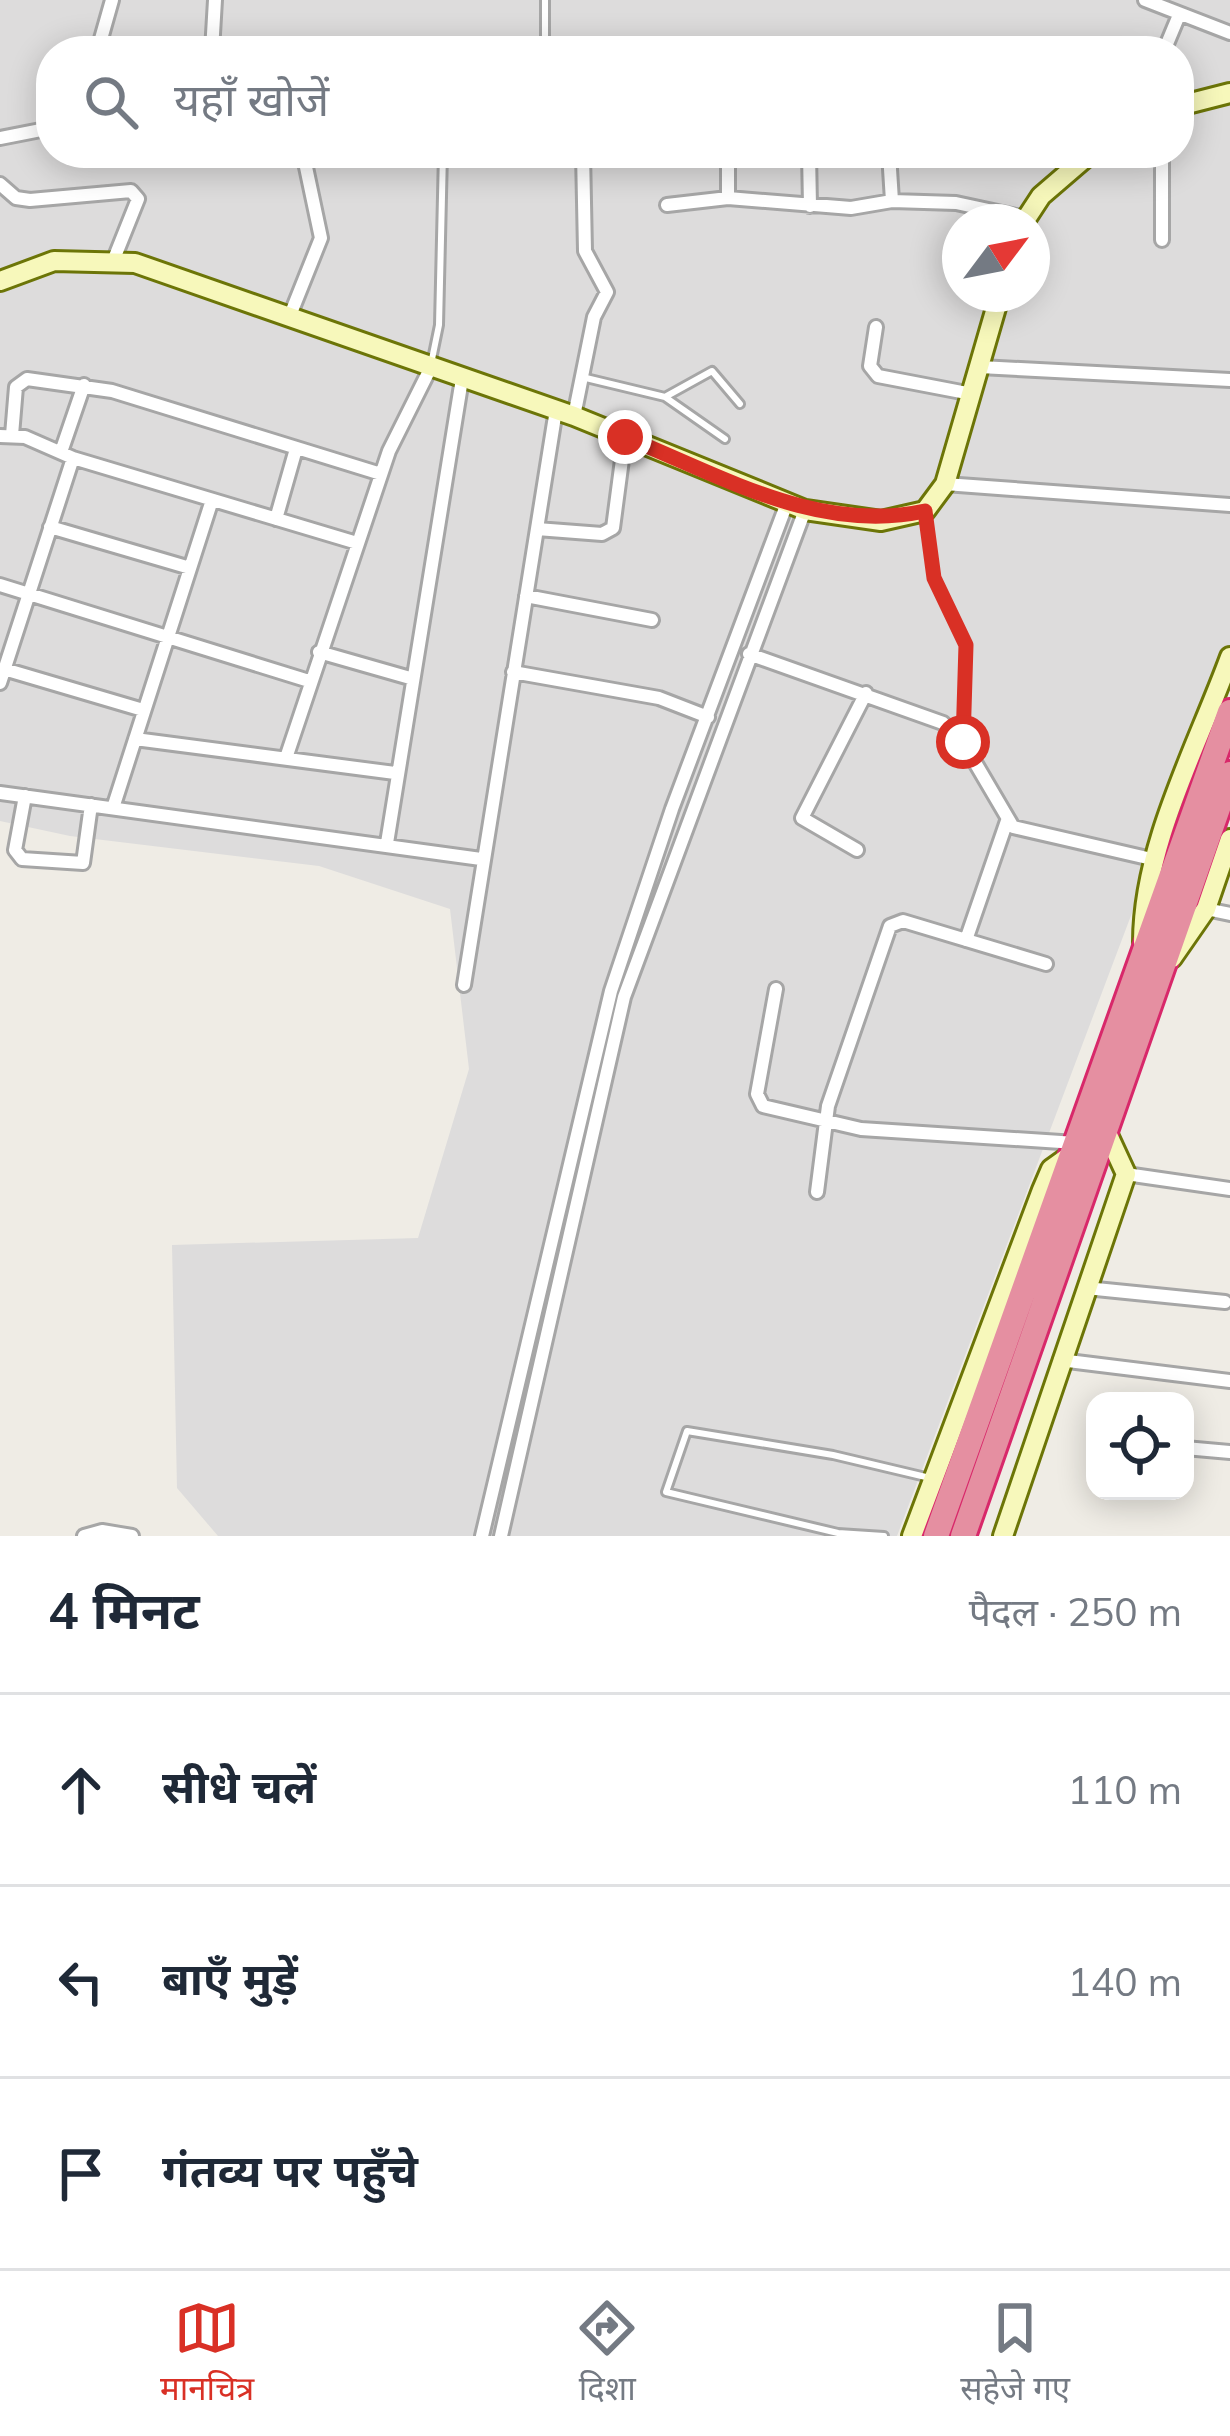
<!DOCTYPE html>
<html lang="hi">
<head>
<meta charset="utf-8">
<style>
	:root { --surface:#fff; --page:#f2f2f3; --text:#1f2937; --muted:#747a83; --line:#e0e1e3; --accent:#d93025 }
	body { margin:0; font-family:Mulish,"Noto Sans Devanagari",sans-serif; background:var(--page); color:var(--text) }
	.controls { position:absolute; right:36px; bottom:36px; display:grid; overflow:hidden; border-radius:24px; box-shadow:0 6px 30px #0003 }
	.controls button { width:108px; height:108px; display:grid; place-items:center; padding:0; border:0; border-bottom:3px solid var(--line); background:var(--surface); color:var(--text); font:60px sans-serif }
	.compass { position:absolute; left:942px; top:204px; width:108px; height:108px; border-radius:50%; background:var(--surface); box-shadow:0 6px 30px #0003; rotate:58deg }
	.stop { position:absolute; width:36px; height:36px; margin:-27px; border:9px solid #d93025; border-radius:50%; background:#fff }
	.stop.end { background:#d93025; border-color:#fff; box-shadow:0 3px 12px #0008 }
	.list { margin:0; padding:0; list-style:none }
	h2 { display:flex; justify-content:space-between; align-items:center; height:156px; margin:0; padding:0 48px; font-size:51px }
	h2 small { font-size:39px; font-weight:400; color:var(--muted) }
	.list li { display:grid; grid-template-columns:78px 1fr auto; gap:36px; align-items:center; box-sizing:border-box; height:192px; padding:0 48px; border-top:3px solid var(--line) }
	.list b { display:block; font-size:45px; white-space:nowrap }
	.list em { font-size:39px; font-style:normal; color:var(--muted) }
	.icon { flex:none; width:66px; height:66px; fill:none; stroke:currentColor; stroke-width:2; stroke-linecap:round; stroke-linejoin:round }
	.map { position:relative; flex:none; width:1230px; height:1536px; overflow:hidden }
	.search { position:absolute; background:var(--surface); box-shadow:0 6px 30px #0003; left:36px; right:36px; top:36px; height:132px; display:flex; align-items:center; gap:30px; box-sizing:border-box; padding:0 42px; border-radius:48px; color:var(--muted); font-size:45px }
	.sheet { height:732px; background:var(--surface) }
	nav { display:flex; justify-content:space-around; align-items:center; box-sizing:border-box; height:168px; border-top:3px solid var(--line); background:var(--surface); font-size:33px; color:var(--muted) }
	nav a { display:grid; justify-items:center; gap:6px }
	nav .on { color:var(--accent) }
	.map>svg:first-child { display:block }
</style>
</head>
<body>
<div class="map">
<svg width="1230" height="1536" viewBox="0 0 1230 1536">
	<rect width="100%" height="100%" fill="#efece5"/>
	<path fill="#dddcdc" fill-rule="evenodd" d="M 0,0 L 1230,0 L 1230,653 L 897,1536 L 218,1536 L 177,1488 L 172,1245 L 418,1238 L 469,1069 L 450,909 L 319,866 L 70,836 L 0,821 ZM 51,51 L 1179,51 L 1179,153 L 51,153 ZM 960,222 L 1032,222 L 1032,294 L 960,294 Z"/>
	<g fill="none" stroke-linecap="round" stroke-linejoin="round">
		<g stroke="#a6a6a6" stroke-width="12">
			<path id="lane" d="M 545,0 L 545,51
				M 431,364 L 439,325 L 443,153
				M 586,378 L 665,397 L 725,439
				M 665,397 L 712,371 L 740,404
				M 884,1536 L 838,1533 L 666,1492 L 687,1431 L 833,1455 L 930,1478"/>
		</g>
		<g stroke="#a6a6a6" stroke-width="18">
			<path id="street" d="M 1145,0 L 1230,33
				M 99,46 L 112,0
				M 212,51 L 215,0
				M 1164,51 L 1179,15
				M 0,138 L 51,128
				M 728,153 L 728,198
				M 809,153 L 810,206
				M 889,153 L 892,201
				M 0,184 L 16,198 L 30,200 L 131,191 L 138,199 L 114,259
				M 667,205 L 728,198 L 851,208 L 892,201 L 956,203 L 1025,218
				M 1162,240 L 1162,153
				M 289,318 L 321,238 L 303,153
				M 876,327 L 870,366 L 878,376 L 972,394
				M 980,367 L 1230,380
				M 574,416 L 594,317 L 607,292 L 585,251 L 583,153
				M 12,435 L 16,387 L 27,379 L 112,391 L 381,474
				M 0,436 L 25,437 L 73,458 L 357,543
				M 61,452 L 84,385
				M 945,484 L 1230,505
				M 276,519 L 296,449
				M 50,527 L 190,568
				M 537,529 L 602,534 L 613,528 L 625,437
				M 0,585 L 309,681
				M 526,596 L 652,620
				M 319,652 L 410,678
				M 749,654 L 943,723 L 963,742 L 1013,827 L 1156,860
				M 4,669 L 143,710
				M 513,672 L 659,698 L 708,717
				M 0,683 L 73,458
				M 135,739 L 395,773
				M 287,755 L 389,451 L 431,367
				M 0,793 L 481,859
				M 25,796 L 15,850 L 22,859 L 83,863 L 91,805
				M 113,808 L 212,500
				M 387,843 L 462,379
				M 857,850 L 802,818 L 866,693
				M 1206,909 L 1230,914
				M 966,940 L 1007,821
				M 464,985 L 556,410
				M 776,989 L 757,1094 L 763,1106 L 861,1129 L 1076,1143
				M 1126,1174 L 1230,1189
				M 817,1192 L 828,1106 L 890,926 L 903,921 L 1046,964
				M 1086,1288 L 1225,1302
				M 1060,1360 L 1230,1381
				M 1185,1448 L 1230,1452
				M 84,1536 L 102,1531 L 132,1536
				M 482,1536 L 611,991 L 672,809 L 787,503
				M 501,1536 L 624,997 L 805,510"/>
		</g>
		<g stroke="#6c7507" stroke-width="24">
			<path id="secondary" d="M 1179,106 L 1230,93
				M 1024,222 L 1041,196 L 1091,153
				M 0,281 L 54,261 L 135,263 L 574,416 L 805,510 L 881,521 L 925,511 L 945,484 L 1000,294
				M 1143,942 C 1143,846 1197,747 1230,657
				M 1172,958 L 1206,909 L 1230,839
				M 912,1536 L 1042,1190 L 1051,1169 L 1072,1154
				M 1003,1536 L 1126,1174 L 1108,1135"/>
		</g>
		<g stroke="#d8286a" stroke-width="30">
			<path id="highway" d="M 936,1536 L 1230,712
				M 963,1536 L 1230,774"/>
		</g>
		<path stroke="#f7786f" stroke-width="3" stroke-dasharray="6 6" stroke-linecap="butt" d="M 927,525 L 938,588 L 966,645 L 964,723"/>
		<use href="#lane" stroke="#fff" stroke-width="6"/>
		<use href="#street" stroke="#fff" stroke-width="12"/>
		<use href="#secondary" stroke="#f7f8bb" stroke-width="18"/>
		<use href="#highway" stroke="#e58fa1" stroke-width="24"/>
	</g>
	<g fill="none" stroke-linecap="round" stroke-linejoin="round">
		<path stroke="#d93025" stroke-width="15" d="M 625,437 C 722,476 818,534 925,511 L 934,578 L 966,645 L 963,742"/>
	</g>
</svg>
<div class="controls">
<button><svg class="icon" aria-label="locate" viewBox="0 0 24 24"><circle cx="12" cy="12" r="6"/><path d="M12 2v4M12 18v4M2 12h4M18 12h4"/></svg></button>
</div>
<svg class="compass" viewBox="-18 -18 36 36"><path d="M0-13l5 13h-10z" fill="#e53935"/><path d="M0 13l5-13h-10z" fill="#747a83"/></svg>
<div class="stop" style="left:963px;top:742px"></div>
<div class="stop end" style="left:625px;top:437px"></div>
<div class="search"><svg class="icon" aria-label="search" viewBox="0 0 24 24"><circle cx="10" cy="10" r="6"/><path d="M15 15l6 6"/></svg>यहाँ खोजें</div>
</div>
<section class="sheet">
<h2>4 मिनट<small>पैदल · 250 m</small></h2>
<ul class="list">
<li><svg class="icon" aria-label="ahead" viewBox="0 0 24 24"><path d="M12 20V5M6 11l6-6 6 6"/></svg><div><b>सीधे चलें</b></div><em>110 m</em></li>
<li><svg class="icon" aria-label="left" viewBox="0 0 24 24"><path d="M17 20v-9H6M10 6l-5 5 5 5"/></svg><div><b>बाएँ मुड़ें</b></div><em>140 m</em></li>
<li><svg class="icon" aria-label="arrive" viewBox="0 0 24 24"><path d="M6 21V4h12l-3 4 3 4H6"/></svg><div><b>गंतव्य पर पहुँचे</b></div></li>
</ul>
</section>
<nav>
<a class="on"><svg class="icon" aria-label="map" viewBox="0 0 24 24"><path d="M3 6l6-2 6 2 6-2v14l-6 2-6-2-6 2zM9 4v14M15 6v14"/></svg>मानचित्र</a>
<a><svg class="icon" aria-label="directions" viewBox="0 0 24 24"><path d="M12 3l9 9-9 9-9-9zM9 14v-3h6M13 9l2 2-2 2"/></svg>दिशा</a>
<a><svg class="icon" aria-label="saved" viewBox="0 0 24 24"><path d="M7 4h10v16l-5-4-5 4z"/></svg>सहेजे गए</a>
</nav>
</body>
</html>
